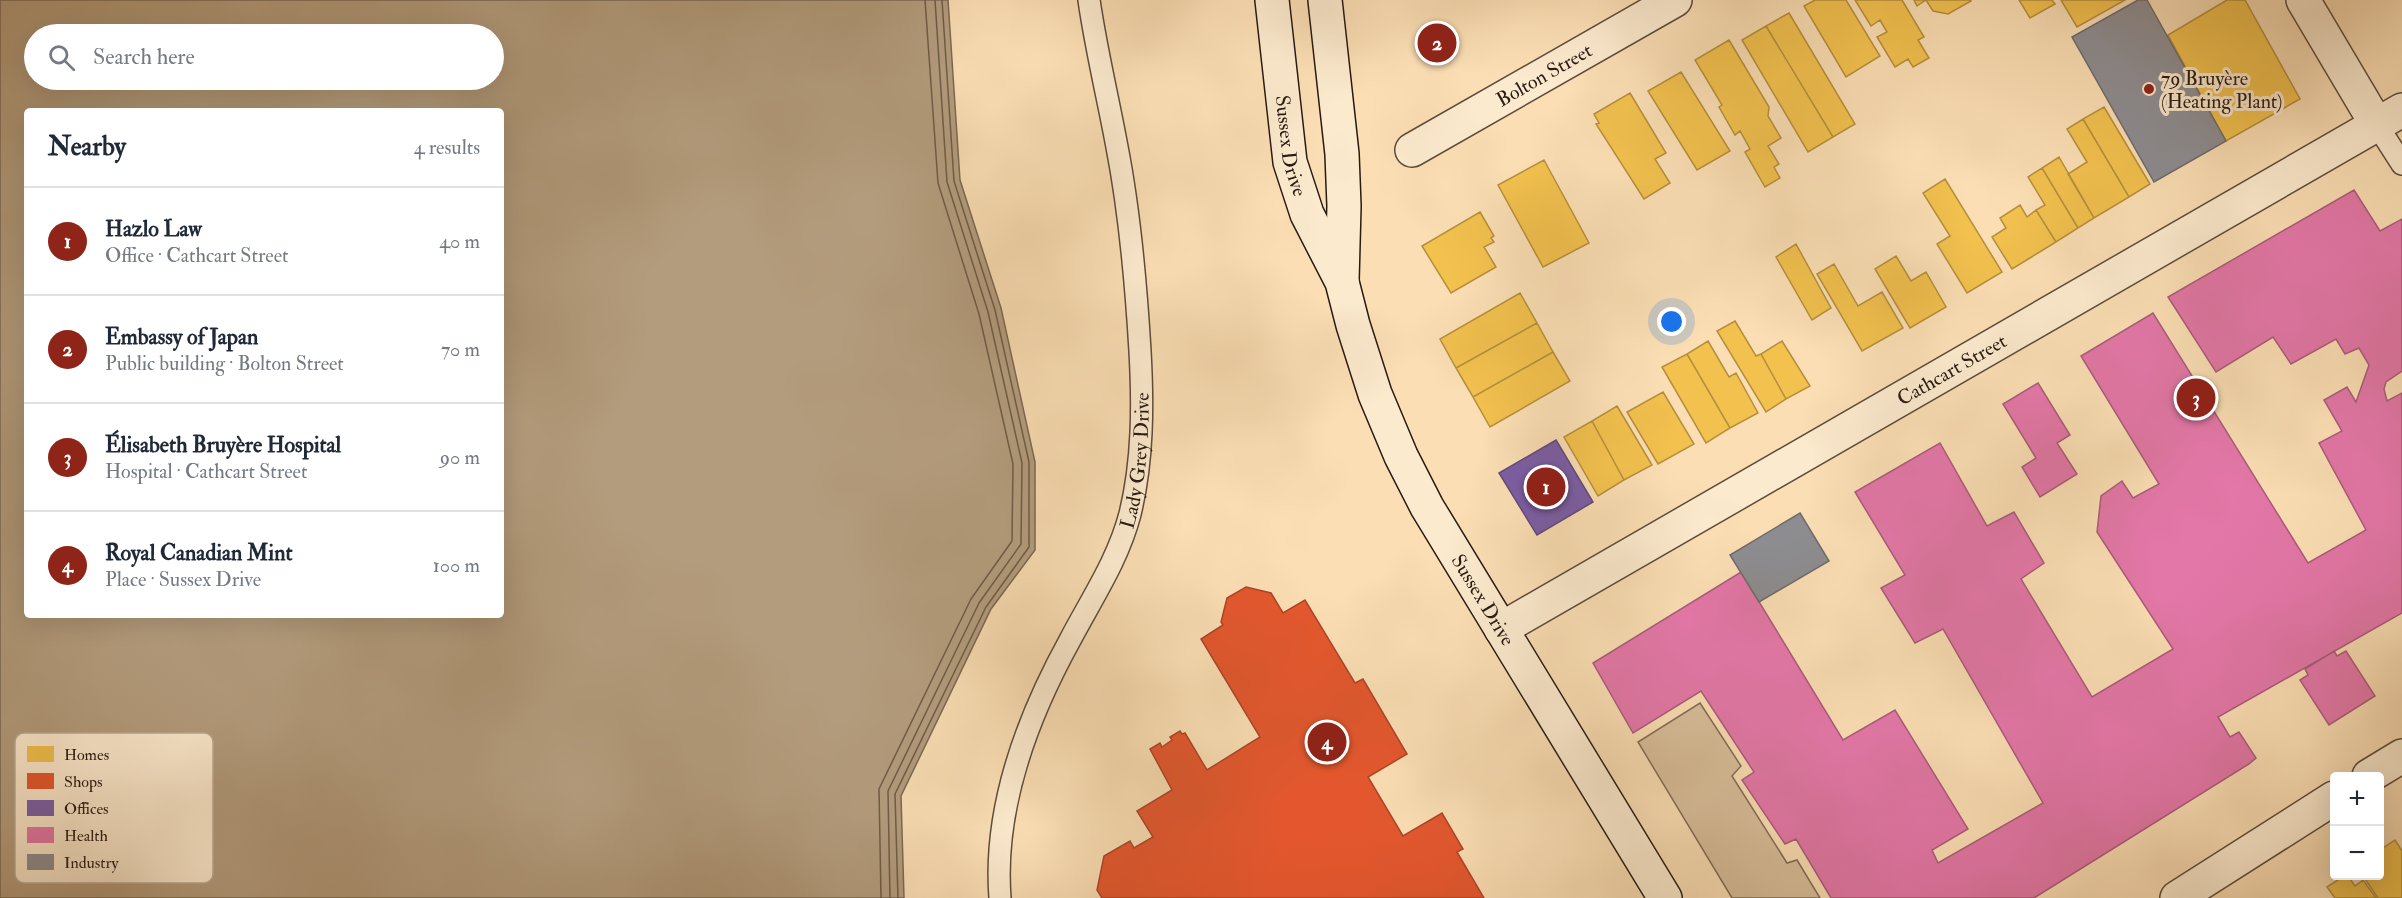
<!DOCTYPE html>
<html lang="en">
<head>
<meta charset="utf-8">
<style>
	:root { --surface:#fff; --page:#f6f6f7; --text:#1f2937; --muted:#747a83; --line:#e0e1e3; --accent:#8f2418 }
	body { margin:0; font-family:"IM FELL Double Pica",serif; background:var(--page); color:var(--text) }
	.controls { position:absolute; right:18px; bottom:18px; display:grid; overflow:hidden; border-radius:6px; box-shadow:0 6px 24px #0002 }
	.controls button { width:54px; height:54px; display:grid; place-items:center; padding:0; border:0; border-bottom:2px solid var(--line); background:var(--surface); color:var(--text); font:30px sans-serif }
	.you { position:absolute; left:1672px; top:322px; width:21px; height:21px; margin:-15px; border:4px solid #fff; border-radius:50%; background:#1a73e8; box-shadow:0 0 0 9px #1a73e833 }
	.badge { display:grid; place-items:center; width:39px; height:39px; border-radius:50%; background:var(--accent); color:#fff; font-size:20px; font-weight:700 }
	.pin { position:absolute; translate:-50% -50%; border:3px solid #fff; box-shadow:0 2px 6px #0006 }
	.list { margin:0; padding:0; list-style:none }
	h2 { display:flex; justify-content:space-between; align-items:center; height:78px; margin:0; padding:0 24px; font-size:26px }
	h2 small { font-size:20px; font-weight:400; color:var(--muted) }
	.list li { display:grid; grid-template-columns:39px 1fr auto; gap:18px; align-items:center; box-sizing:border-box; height:108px; padding:0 24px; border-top:2px solid var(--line) }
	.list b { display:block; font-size:22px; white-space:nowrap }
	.list p { margin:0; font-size:20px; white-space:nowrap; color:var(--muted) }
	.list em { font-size:20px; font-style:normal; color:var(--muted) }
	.icon { flex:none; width:33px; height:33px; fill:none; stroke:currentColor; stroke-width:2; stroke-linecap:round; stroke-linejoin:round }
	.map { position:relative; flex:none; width:2402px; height:898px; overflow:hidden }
	.search { position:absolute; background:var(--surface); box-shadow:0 6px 24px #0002; left:24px; top:24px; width:480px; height:66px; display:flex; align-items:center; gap:15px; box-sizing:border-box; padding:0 21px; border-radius:33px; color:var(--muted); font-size:22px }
	.panel { position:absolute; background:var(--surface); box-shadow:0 6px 24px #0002; left:24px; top:108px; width:480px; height:510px; border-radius:6px }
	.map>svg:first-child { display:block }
</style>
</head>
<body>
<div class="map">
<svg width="2402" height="898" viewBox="0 0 2402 898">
	<rect width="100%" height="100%" fill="#fbdeb4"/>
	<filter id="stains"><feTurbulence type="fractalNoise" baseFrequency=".00333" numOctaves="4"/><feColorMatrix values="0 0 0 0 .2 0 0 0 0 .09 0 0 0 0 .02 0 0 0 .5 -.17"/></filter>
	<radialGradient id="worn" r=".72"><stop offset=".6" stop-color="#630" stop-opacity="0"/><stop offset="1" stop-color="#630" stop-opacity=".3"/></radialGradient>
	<path fill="#d7bd99" stroke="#806c56" stroke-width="1.5" d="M 1700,703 L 1741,766 L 1732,776 L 1787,863 L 1797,860 L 1820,898 L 1732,898 L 1638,742 Z"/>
	<path fill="#b39c7d" stroke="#7b6853" stroke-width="1.5" fill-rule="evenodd" d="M 0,0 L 948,0 L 960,180 L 1001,308 L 1035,462 L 1035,550 L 991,609 L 901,796 L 904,898 L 0,898 ZM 34,34 L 494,34 L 494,80 L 34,80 ZM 27,111 L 501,111 L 501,615 L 27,615 Z"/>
	<path fill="#f2c14e" stroke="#b58f3c" stroke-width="1.5" d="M 1815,0 L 1846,0 L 1880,56 L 1846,77 L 1804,6 Z
		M 1855,0 L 1902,0 L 1924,37 L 1918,40 L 1929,58 L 1913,67 L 1908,59 L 1895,67 L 1877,37 L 1887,32 L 1880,20 L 1871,26 Z
		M 1914,0 L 1971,0 L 1971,1 L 1948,14 L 1933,11 L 1926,0 L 1917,6 Z
		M 2019,0 L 2052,0 L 2055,4 L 2030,18 Z
		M 2061,0 L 2125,0 L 2077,27 Z
		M 2227,0 L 2245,0 L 2300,99 L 2226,141 L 2168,35 Z
		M 1789,13 L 1855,124 L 1833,137 L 1766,26 Z
		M 1766,26 L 1833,137 L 1808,152 L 1742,40 Z
		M 1729,40 L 1769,107 L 1768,116 L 1781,138 L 1768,146 L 1779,164 L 1774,167 L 1780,178 L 1765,187 L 1745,152 L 1750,149 L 1740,131 L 1735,135 L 1719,107 L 1722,105 L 1695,60 Z
		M 1681,72 L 1730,151 L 1697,170 L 1648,91 Z
		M 1630,93 L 1666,153 L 1655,159 L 1670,183 L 1644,199 L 1596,124 L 1599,123 L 1594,114 Z
		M 2104,107 L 2150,184 L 2129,197 L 2083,119 Z
		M 2083,119 L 2129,197 L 2094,218 L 2068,174 L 2087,162 L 2067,129 Z
		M 2059,157 L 2094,218 L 2078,228 L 2042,168 Z
		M 1544,160 L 1589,243 L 1543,267 L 1498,185 Z
		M 2042,168 L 2078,228 L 2056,242 L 2036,210 L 2045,205 L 2028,177 Z
		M 1945,179 L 2002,272 L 1967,293 L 1937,244 L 1950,236 L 1923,193 Z
		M 2020,205 L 2027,217 L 2036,210 L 2056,242 L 2012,269 L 1992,237 L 2006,228 L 2000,218 Z
		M 1480,212 L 1494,236 L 1491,238 L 1494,242 L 1484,247 L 1496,267 L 1451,293 L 1422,246 Z
		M 1796,244 L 1831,308 L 1812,320 L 1776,257 Z
		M 1896,256 L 1911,281 L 1926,272 L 1946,307 L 1910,328 L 1875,269 Z
		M 1834,264 L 1858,306 L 1882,292 L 1903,328 L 1862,351 L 1817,274 Z
		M 1520,293 L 1537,323 L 1456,368 L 1440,339 Z
		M 1735,321 L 1756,356 L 1761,354 L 1786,399 L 1766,412 L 1717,331 Z
		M 1537,323 L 1553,352 L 1473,397 L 1456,368 Z
		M 1708,341 L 1729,377 L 1736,373 L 1758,413 L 1730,428 L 1687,354 Z
		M 1782,341 L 1810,386 L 1786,399 L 1761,354 Z
		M 1553,352 L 1570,381 L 1490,427 L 1473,397 Z
		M 1687,354 L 1730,428 L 1706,443 L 1662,367 Z
		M 1663,392 L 1694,444 L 1658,464 L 1627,412 Z
		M 1617,406 L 1652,465 L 1624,480 L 1592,421 Z
		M 1592,421 L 1624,480 L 1598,496 L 1564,437 Z
		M 2395,840 L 2402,851 L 2402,898 L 2378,898 L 2363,876 L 2380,876 L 2380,850 Z
		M 2344,876 L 2348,876 L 2355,886 L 2363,880 L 2376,898 L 2335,898 L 2327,887 Z"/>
	<path fill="#e4572e" stroke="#ac4526" stroke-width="1.5" d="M 1246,587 L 1271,593 L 1283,613 L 1305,600 L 1355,683 L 1363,679 L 1407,754 L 1368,777 L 1403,836 L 1442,813 L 1463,849 L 1457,852 L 1484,898 L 1102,898 L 1097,890 L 1104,856 L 1130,841 L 1134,848 L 1153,837 L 1137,811 L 1172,790 L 1150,749 L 1160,743 L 1162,747 L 1172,740 L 1170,737 L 1180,731 L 1182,734 L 1185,733 L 1207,770 L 1260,737 L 1201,639 L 1223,625 L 1221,622 L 1227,598 Z"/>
	<path fill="#7b5ea7" stroke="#624a7b" stroke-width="1.5" d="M 1556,440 L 1593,502 L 1537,535 L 1499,473 Z"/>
	<path fill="#e377a8" stroke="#ab5b7b" stroke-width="1.5" d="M 2354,190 L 2380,231 L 2402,219 L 2402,371 L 2386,382 L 2384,389 L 2387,401 L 2402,393 L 2402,613 L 2218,717 L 2230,737 L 2239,732 L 2256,758 L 2249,764 L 2034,898 L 1831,898 L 1796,839 L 1785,844 L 1742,780 L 1754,772 L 1701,691 L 1633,733 L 1593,663 L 1741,572 L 1843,740 L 1895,710 L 1968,829 L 1932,850 L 1938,863 L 2043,803 L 1943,629 L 1915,643 L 1881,588 L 1905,575 L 1855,492 L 1940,443 L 1987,526 L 2014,512 L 2044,563 L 2021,579 L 2092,697 L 2173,649 L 2097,532 L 2101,496 L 2122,481 L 2133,498 L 2159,484 L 2081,356 L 2153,313 L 2308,563 L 2366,530 L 2319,443 L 2342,431 L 2324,400 L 2347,387 L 2356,402 L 2369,365 L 2359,348 L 2345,354 L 2336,339 L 2291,364 L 2273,337 L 2216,372 L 2168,297 Z
		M 2038,383 L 2070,435 L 2057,443 L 2077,474 L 2040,497 L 2022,467 L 2036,458 L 2003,404 Z
		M 2334,651 L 2337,656 L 2346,651 L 2375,696 L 2329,725 L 2300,680 L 2308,675 L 2305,669 Z"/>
	<path fill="#8d8d92" stroke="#6f6b6c" stroke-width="1.5" d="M 2138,0 L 2147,0 L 2226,141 L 2154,182 L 2072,37 Z
		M 1800,513 L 1829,561 L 1759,602 L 1730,555 Z"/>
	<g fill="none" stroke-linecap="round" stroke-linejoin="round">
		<path stroke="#6e5c48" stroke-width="1.5" d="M 881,898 L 879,789 L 971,599 L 1012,541 L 1013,464 L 979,314 L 938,183 L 925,0
			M 890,898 L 888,791 L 979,603 L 1021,544 L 1022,463 L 988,312 L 947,182 L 935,0
			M 898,898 L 895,794 L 986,607 L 1029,547 L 1029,462 L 995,310 L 954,181 L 942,0"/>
		<g stroke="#5d4c3b" stroke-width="24">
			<g id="lane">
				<path d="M 2377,125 L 2402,164"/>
				<path id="s1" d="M 1000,898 C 993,808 1027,718 1070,640 C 1092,598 1118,560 1130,514 C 1143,461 1143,405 1140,351 C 1136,283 1130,214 1117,147 C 1108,98 1096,49 1089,0"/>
			</g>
		</g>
		<g stroke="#5d4c3b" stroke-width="36">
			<g id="street">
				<path d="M 2303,0 L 2377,125"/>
				<path id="s2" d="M 1412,150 L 1675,0"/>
				<path id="s3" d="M 1501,629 L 2402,110"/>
				<path d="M 2369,776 L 2402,756"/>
				<path d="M 2177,898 L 2334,798"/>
			</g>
		</g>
		<g stroke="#281b13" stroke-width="36">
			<g id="secondary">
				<path id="s4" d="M 1272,0 L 1290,162 L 1307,214 L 1342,282 L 1353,325 L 1375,394 L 1401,456 L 1427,507 L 1665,898"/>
				<path d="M 1325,0 L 1342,154 L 1344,206 L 1342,281"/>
			</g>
		</g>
		<use href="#lane" stroke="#fceace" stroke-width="21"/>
		<use href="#street" stroke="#fceace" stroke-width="33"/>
		<use href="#secondary" stroke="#fceace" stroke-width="33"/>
	</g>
	<circle fill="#8f2418" stroke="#fceace" stroke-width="2" cx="2149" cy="89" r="6"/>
	<g text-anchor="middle" stroke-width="6" stroke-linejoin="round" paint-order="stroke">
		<g font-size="20" fill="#281b13" stroke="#fceace">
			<text dy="7" stroke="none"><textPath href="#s2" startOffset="152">Bolton Street</textPath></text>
			<text dy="7" stroke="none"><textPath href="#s4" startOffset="147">Sussex Drive</textPath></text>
			<text dy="7" stroke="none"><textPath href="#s3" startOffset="520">Cathcart Street</textPath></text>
			<text dy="7" stroke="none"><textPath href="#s1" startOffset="465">Lady Grey Drive</textPath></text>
			<text dy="7" stroke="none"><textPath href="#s4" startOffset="644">Sussex Drive</textPath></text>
		</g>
		<g font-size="20" fill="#281b13" stroke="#fceace" text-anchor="start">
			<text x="2161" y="85">79 Bruyère<tspan x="2161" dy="23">(Heating Plant)</tspan></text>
		</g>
	</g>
	<rect x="15" y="733" width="198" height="150" rx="9" fill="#fceace" stroke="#bcac96" stroke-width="1.5"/>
	<rect x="27" y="746" width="27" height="16" fill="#f2c14e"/>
	<rect x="27" y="773" width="27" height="16" fill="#e4572e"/>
	<rect x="27" y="800" width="27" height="16" fill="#7b5ea7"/>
	<rect x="27" y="827" width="27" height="16" fill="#e377a8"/>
	<rect x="27" y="854" width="27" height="16" fill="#8d8d92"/>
	<g font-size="16" fill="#281b13">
		<text x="64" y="760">Homes</text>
		<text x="64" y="787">Shops</text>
		<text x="64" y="814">Offices</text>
		<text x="64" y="841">Health</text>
		<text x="64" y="868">Industry</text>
	</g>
	<rect width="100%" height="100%" filter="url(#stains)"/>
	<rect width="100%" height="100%" fill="url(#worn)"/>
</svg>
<div class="controls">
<button>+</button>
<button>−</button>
</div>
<div class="you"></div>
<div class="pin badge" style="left:1546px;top:487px">1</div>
<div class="pin badge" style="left:1437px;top:43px">2</div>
<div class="pin badge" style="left:2196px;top:398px">3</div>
<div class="pin badge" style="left:1327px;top:742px">4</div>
<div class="search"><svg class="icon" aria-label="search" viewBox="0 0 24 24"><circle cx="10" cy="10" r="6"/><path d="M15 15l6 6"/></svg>Search here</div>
<section class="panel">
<h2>Nearby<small>4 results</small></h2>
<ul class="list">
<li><span class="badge">1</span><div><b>Hazlo Law</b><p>Office · Cathcart Street</p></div><em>40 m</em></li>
<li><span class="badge">2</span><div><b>Embassy of Japan</b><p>Public building · Bolton Street</p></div><em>70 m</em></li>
<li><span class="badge">3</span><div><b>Élisabeth Bruyère Hospital</b><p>Hospital · Cathcart Street</p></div><em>90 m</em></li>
<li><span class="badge">4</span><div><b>Royal Canadian Mint</b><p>Place · Sussex Drive</p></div><em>100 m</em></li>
</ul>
</section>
</div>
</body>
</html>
